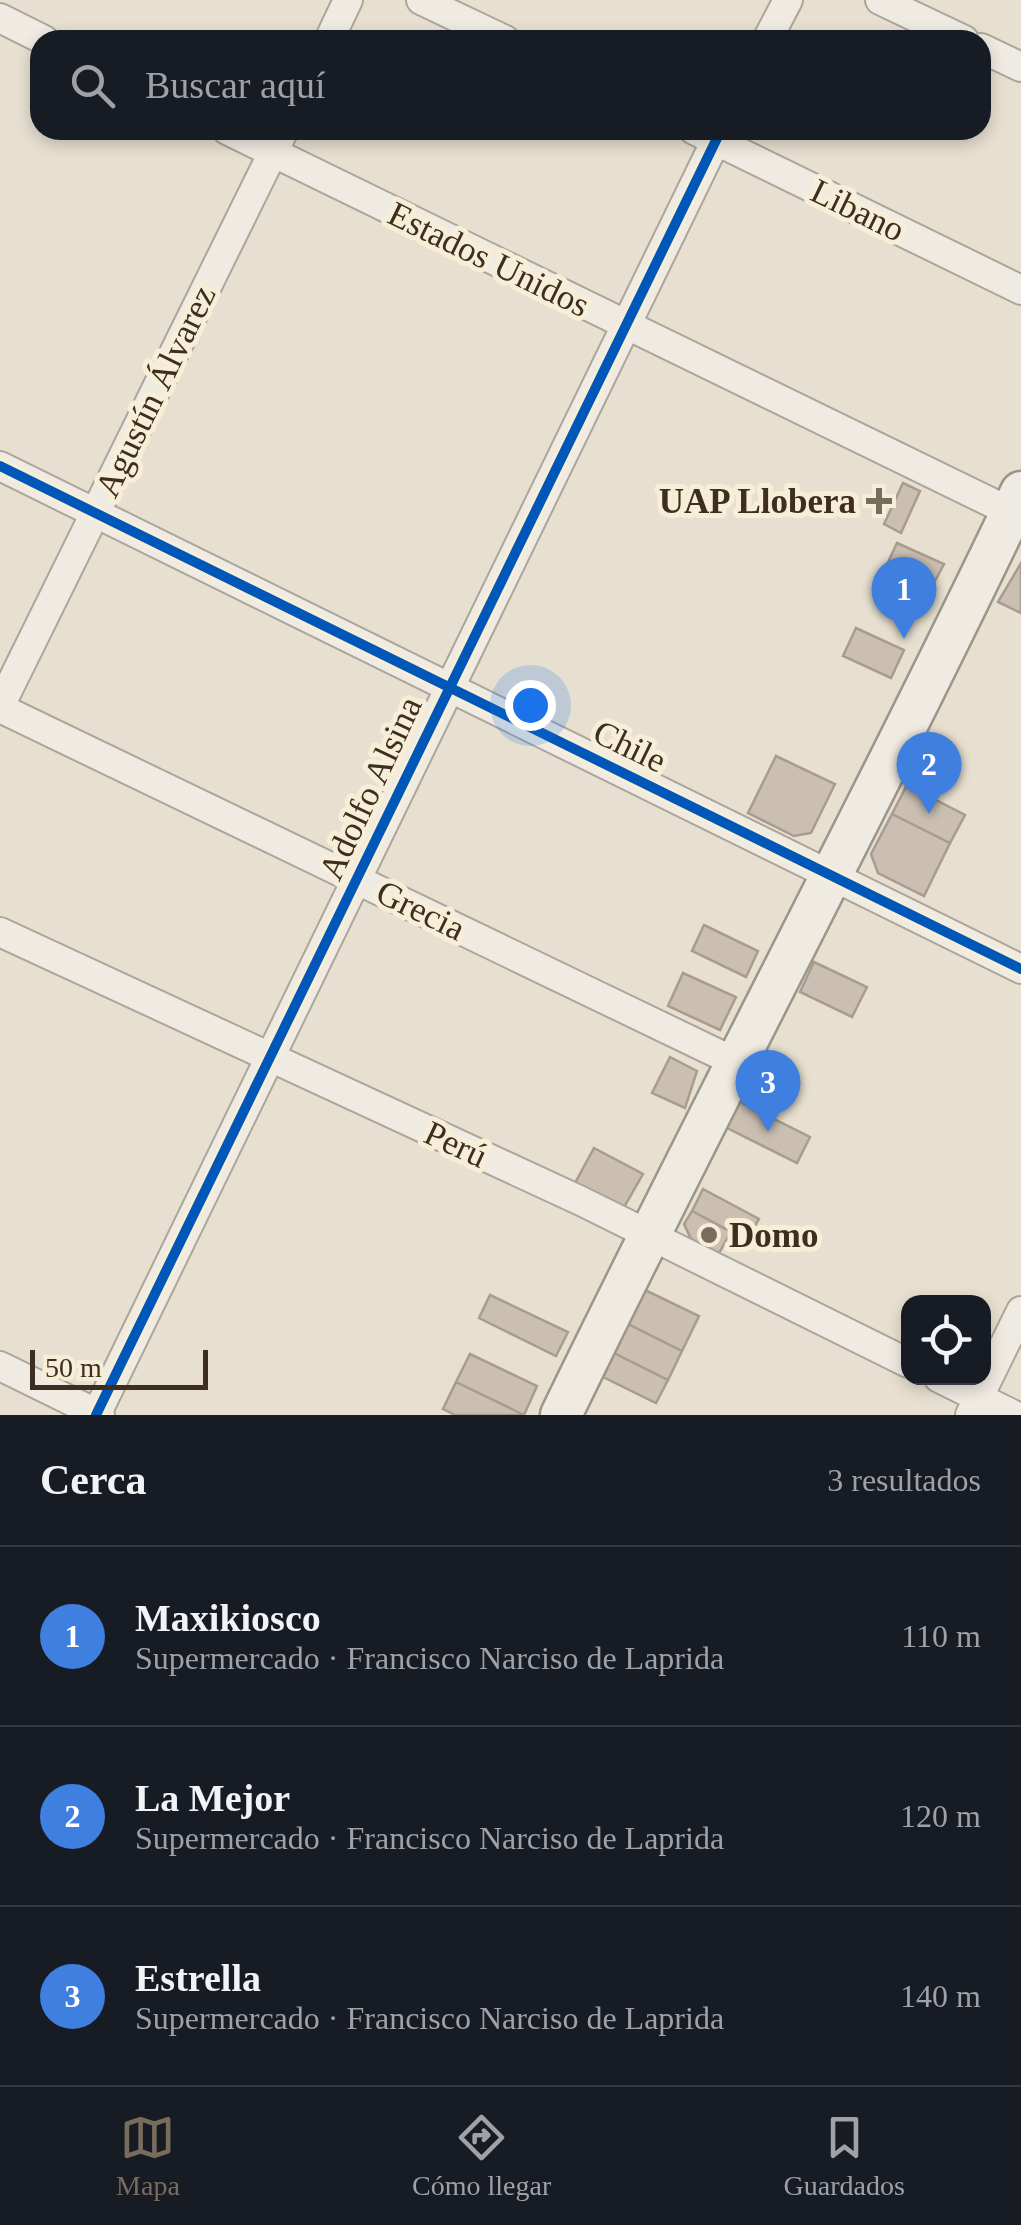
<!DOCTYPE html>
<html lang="es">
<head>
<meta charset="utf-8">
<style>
	:root { --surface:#171b24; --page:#20242c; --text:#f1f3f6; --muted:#9ea1a6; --line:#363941; --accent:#786c5e }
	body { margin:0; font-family:"Times New Roman",serif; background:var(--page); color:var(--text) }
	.controls { position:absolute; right:30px; bottom:30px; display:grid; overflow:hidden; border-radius:20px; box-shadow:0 5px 15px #0003 }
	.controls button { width:90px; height:90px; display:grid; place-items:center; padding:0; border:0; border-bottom:2px solid var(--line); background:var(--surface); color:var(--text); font:50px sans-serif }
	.scale { position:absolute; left:30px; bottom:25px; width:178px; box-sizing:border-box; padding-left:10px; border:5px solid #3d2e20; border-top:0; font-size:28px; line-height:35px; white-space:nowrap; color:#3d2e20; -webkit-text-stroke:8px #f7eed8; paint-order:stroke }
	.you { position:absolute; left:530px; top:705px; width:35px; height:35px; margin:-25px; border:8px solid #fff; border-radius:50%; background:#1a73e8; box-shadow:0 0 0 15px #1a73e833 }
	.badge { display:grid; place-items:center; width:65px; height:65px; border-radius:50%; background:var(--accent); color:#fff; font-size:32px; font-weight:700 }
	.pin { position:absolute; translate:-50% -82px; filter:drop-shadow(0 2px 5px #0008) }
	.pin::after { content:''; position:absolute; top:52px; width:35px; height:30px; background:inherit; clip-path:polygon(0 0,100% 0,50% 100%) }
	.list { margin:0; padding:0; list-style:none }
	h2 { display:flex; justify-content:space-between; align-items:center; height:130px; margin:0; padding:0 40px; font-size:42px }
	h2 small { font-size:32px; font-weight:400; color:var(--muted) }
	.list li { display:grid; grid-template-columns:65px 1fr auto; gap:30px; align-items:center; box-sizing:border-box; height:180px; padding:0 40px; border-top:2px solid var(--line) }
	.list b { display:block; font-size:38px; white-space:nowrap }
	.list p { margin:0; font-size:32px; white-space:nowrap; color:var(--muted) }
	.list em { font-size:32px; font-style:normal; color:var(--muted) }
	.icon { flex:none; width:55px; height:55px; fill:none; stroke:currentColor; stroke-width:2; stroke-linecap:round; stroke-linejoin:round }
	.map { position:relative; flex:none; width:1021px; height:1415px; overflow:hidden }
	.search { position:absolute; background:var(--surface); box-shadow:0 5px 15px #0003; left:30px; right:30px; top:30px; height:110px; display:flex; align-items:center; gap:25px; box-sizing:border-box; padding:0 35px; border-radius:30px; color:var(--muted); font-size:38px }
	.sheet { height:670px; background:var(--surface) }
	nav { display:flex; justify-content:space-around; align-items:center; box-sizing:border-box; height:140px; border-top:2px solid var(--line); background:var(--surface); font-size:28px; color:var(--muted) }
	nav a { display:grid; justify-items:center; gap:5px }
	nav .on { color:var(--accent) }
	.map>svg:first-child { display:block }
</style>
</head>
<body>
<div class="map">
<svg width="1021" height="1415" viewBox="0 0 1021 1415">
	<rect width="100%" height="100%" fill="#e7e0d1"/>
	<path fill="#cbbfb2" stroke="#a89c90" stroke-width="2.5" d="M 903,483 L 920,491 L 901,533 L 884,524 Z
		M 897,543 L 944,564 L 929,592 L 884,571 Z
		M 1021,563 L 1021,613 L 998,602 Z
		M 856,628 L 904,650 L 891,678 L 843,656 Z
		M 776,756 L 835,784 L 811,833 L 794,836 L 748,813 Z
		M 907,785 L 965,815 L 950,843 L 892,814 Z
		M 892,814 L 950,843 L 924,896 L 878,873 L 871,854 Z
		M 704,925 L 758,951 L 746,977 L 692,951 Z
		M 814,962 L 867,987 L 852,1017 L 800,992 Z
		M 683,973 L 736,997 L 720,1030 L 668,1006 Z
		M 670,1057 L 697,1071 L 685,1108 L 652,1093 Z
		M 752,1074 L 782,1088 L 768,1116 L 738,1101 Z
		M 738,1101 L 810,1137 L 797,1163 L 725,1127 Z
		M 594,1148 L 643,1174 L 623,1209 L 575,1183 Z
		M 703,1189 L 759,1219 L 747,1240 L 692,1211 Z
		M 692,1211 L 731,1232 L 719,1253 L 691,1239 L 684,1224 Z
		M 645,1290 L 699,1316 L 682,1351 L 628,1324 Z
		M 490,1295 L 568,1332 L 556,1356 L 479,1318 Z
		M 628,1324 L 682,1351 L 668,1380 L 614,1353 Z
		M 614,1353 L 668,1380 L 656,1403 L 603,1377 Z
		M 470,1354 L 537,1386 L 524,1415 L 456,1382 Z
		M 456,1382 L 524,1415 L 455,1415 L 443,1409 Z"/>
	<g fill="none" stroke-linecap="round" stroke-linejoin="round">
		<g stroke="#ada599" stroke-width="32">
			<path id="street" d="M 421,0 L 505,40
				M 880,0 L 964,40
				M 0,18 L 44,40
				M 329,40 L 348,0
				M 767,40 L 788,0
				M 981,48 L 1021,67
				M 227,130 L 1021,517
				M 694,130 L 1021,290
				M 0,466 L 1021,969
				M 0,706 L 284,130
				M 0,708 L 733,1061
				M 0,932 L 581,1201 L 908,1363
				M 0,1366 L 100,1415
				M 939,1378 L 1014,1415
				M 96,1415 L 721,130
				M 970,1415 L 1021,1311"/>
		</g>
		<g stroke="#9c958a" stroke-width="45">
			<path id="secondary" d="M 561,1415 C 711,1105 873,802 1021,492"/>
		</g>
		<use href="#street" stroke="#efebe3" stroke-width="28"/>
		<use href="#secondary" stroke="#efebe3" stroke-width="40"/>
		<g stroke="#f7eed8" stroke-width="16">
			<path id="cycleway" d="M 0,466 L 1021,969
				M 96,1415 L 721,130"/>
		</g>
		<use href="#cycleway" stroke="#0057b8" stroke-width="10"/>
	</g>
	<g fill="#786c5e" stroke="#f7eed8" stroke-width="4">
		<path d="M874 486h10v10h10v10h-10v10h-10v-10h-10v-10h10z"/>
		<circle cx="709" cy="1235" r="10"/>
	</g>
	<g text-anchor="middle" stroke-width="10" stroke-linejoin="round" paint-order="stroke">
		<g font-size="35" fill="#3d2e20" stroke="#f7eed8">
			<text transform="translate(858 210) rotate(26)" y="12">Libano</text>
			<text transform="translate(489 259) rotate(26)" y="12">Estados Unidos</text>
			<text transform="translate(155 391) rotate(-64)" y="12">Agustín Álvarez</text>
			<text transform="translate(630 746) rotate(26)" y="12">Chile</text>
			<text transform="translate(370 788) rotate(-65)" y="12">Adolfo Alsina</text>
			<text transform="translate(421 910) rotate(26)" y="12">Grecia</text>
			<text transform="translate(456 1144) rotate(25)" y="12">Perú</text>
		</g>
		<g font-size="35" font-weight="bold" fill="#3d2e20" stroke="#f7eed8" text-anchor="end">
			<text x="856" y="513">UAP Llobera</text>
			<text x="729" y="1247" text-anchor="start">Domo</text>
		</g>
	</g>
</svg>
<div class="controls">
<button><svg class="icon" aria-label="locate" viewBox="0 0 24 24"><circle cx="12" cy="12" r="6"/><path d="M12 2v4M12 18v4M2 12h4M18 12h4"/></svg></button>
</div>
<div class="scale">50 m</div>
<div class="you"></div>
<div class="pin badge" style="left:904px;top:639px;background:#3f7fe0">1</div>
<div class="pin badge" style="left:929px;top:814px;background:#3f7fe0">2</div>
<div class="pin badge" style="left:768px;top:1132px;background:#3f7fe0">3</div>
<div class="search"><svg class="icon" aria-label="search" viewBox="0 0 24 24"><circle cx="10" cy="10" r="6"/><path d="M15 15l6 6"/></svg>Buscar aquí</div>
</div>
<section class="sheet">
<h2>Cerca<small>3 resultados</small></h2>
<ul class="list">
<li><span class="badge" style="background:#3f7fe0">1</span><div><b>Maxikiosco</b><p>Supermercado · Francisco Narciso de Laprida</p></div><em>110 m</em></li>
<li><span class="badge" style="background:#3f7fe0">2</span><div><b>La Mejor</b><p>Supermercado · Francisco Narciso de Laprida</p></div><em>120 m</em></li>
<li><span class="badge" style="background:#3f7fe0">3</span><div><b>Estrella</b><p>Supermercado · Francisco Narciso de Laprida</p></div><em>140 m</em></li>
</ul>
</section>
<nav>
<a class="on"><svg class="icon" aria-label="map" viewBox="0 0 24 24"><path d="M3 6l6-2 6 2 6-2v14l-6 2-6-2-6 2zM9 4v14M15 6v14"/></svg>Mapa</a>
<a><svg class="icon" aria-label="directions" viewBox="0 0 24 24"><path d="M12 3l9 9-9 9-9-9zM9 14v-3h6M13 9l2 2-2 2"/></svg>Cómo llegar</a>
<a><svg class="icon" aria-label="saved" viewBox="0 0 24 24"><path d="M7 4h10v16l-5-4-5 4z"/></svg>Guardados</a>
</nav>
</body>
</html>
